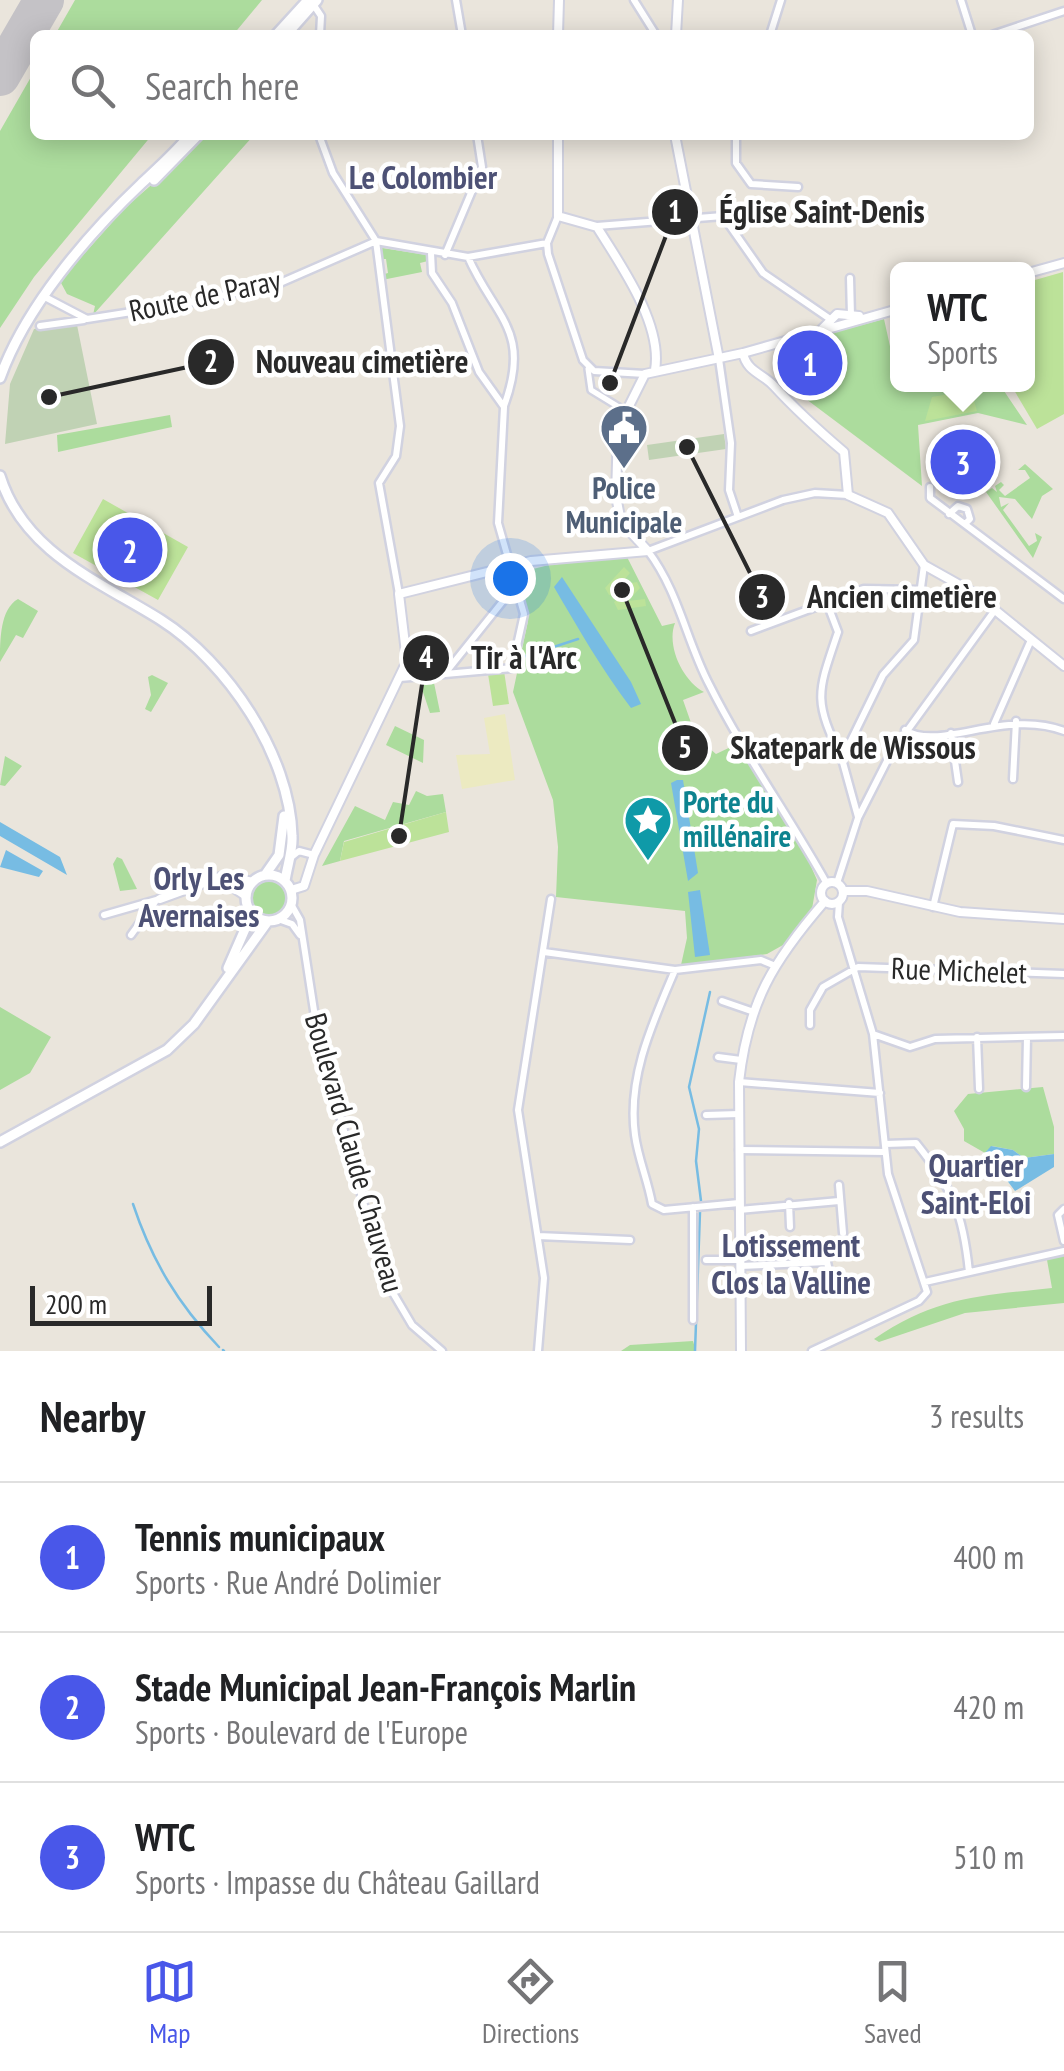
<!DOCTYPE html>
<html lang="en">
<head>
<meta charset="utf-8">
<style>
	:root { --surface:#fff; --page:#f6f6f6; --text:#202124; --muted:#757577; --line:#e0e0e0; --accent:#4957e9 }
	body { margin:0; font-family:"PT Sans Narrow",sans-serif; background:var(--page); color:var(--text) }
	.scale { position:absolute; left:30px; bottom:25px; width:182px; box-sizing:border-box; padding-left:10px; border:5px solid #292929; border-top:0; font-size:28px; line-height:35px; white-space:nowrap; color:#292929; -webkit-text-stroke:8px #fff; paint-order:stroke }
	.you { position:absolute; left:510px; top:578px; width:35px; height:35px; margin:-25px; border:8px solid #fff; border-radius:50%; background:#1a73e8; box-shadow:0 0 0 15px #1a73e833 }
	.badge { display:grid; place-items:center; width:65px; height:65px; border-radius:50%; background:var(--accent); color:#fff; font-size:32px; font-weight:700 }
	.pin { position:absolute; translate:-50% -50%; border:5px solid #fff; box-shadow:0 2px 10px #0006 }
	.popup { position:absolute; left:890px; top:262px; width:145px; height:130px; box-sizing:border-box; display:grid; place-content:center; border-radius:15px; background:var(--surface); filter:drop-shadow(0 2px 8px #0005); font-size:32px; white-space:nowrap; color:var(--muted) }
	.popup b { font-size:38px; color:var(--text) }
	.popup::after { content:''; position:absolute; left:50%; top:100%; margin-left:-20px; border:20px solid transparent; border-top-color:var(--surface) }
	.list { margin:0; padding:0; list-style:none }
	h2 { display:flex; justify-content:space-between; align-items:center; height:130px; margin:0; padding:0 40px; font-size:42px }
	h2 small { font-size:32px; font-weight:400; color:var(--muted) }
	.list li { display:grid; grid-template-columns:65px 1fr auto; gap:30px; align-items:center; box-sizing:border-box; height:150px; padding:0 40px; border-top:2px solid var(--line) }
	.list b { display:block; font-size:38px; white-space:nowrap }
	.list p { margin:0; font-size:32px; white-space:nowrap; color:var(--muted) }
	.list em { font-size:32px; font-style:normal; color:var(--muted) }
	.icon { flex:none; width:55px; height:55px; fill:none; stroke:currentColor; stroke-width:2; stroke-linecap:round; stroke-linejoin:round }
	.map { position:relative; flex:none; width:1064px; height:1351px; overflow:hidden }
	.search { position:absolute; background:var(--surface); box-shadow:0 5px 25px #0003; left:30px; right:30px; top:30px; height:110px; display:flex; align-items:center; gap:25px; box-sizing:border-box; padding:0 35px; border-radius:15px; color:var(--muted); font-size:38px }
	.sheet { height:580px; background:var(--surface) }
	nav { display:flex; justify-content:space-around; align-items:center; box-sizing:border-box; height:140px; border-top:2px solid var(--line); background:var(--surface); font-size:28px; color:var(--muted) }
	nav a { display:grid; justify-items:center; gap:5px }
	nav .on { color:var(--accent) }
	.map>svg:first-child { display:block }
</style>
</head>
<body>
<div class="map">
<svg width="1064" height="1351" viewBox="0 0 1064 1351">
	<rect width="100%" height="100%" fill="#eae5dc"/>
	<path fill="#acdc9d" d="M 75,0 L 262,0 L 233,35 L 55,35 Z
		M 35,70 L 35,135 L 152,135 L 34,277 L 0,328 L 0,131 Z
		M 200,135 L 254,135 L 93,315 L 95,306 L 67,294 L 60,281 L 125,208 L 174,165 Z
		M 382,248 L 427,255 L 428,261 L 420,263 L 422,272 L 382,280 L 381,275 L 388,273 L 386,259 L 380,259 Z
		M 884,319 L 893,360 L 898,360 L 898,384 L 1000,385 L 1027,425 L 978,413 L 918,425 L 922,486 L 794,390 L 784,346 Z
		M 170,415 L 172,427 L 58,452 L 57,435 Z
		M 1025,464 L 1053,489 L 1042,496 L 1032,519 L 1015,499 L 999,497 L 1001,507 L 1009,503 L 1003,510 L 1029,546 L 1037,541 L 1035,533 L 1042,537 L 1033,558 L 986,492 L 992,488 L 997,492 L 995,486 L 1001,482 L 1004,485 L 999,490 L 1005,496 L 1030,478 L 1025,470 L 1018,470 Z
		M 627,557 L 662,626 L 675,623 C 666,646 683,681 704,692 L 683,700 L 696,737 L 716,754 L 737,744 L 809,862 L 817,880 L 812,909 L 783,945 L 767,954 L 681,965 L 687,938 L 685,911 L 556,897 L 558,847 L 553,800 L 513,692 L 528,621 L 517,573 L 549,565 Z
		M 18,599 L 38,611 L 23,638 L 16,635 L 0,662 C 0,640 0,609 18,599 Z
		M 152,675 L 168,683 L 151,712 L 145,709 L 151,695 L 148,677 Z
		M 433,678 L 440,712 L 430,713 L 419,680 Z
		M 395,726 L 424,740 L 423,763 L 386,745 Z
		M 5,756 L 22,766 L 5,786 L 0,785 Z
		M 416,791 L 427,796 L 443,794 L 446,812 L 344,841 L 340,861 L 322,866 L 355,806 L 385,820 L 393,802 L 409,805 Z
		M 117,857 L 122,859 L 137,889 L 120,891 L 113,864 Z
		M252 897a18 18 0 1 1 36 0a18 18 0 1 1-36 0Z
		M 0,1007 L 51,1037 L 30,1073 L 0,1090 Z
		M 1043,1087 L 1054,1127 L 1054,1154 L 1024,1158 L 1013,1150 L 992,1146 L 985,1153 L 964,1141 L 964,1129 L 954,1111 L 968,1094 Z
		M 1064,1255 L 1064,1303 L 965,1313 L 879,1342 L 874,1339 C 936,1297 978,1296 1052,1288 L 1047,1260 Z
		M 693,1341 L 696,1351 L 621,1351 L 630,1345 Z"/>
	<path fill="#eceac1" d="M 505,714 L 515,780 L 462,789 L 456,755 L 490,754 L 484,718 Z"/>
	<path fill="#c0d2b4" d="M 77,325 L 97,424 L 5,444 L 10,384 L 34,329 Z
		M 724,434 L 726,449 L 649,460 L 647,445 Z"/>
	<path fill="#bce299" d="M 1063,272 L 1064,414 L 1037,429 L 1011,385 L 1028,384 L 1028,282 Z
		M 825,345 L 827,378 L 796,380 L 793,348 Z
		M 971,390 L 977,411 L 925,421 L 932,397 Z
		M 103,499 L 188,547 L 158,600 L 73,553 Z
		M 624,567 L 630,573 L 620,585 L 637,582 L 640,588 L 628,601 L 645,599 L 646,606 L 618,610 L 614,602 L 624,593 L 609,595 L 605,588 Z
		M 504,671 L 509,704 L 493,706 L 488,674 Z
		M 446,812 L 449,832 L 340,861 L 344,842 Z"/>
	<path fill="#77bce3" d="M 562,577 L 631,682 L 641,704 L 631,708 C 602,670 578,628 554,587 Z
		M 677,780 L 683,780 L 698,873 L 688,881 L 671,783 Z
		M 0,822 L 60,857 L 67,875 L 0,836 Z
		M 6,850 L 43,871 L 39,877 L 0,867 Z
		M 700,890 L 710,955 L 695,957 L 688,892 Z
		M 991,1146 L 1013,1150 L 1024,1158 L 1054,1154 L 1054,1167 L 1015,1191 L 1003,1175 L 1005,1169 L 1000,1172 L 985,1153 Z"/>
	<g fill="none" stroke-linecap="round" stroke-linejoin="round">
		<path stroke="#77bce3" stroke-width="2.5" d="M 523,657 L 578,639
			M 701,1201 L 696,1161 L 699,1129 L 689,1087 L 710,992
			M 133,1204 C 152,1261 178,1304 219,1347
			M 223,1350 L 224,1351
			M 695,1351 L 700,1212"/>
		<path stroke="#c4c2c6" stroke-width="40" d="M 0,76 L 44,0"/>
		<g stroke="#d1d2e0" stroke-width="10">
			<path id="pedestrian" d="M 588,369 L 591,390 L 627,412"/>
		</g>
		<g stroke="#d1d2e0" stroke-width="11">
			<path id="minor" d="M 456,0 L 462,35
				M 634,0 L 656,35
				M 961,0 L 972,35
				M 313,4 L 321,16 L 320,35
				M 770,35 L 781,0
				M 992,35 L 1064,11
				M 319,135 L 333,173 L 376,241
				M 736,135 L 736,163 L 751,184 L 798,187
				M 558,216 L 547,243 L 548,254 L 583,360 L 594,371 L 645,374
				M 597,226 L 723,216 L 763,273 L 830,319
				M 376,241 L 400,426 L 396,456 L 379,483 L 399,594
				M 376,241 L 468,257 L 547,243
				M 445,255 L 482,167 L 477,135
				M 468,257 C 495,318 532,330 504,406
				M 850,278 L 851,316
				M 43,296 L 87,319 L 189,303 L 280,283 L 374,242
				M 40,326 L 84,320
				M 719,359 L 731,443 L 729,490 L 737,514
				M 930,487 L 930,498 L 1064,599
				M 949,514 L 958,506 L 967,509 L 970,519 L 965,524
				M 827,603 L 838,632 C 817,694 813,699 842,759
				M 751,631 L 864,589 L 919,590
				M 447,671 L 515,586
				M 400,678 L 512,668 L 524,614 L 498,523 L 504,407 L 479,372 L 452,303 L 432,273 L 431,253
				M 994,724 L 1031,640
				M 905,730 C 939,752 1006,708 1064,731
				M 951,733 L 958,782
				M 1013,779 L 1016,721
				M 858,817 L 842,759 L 883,675 L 914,640 L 924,565
				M 289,859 L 299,851 L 314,855
				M 837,883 L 858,818 L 891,753 L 995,610
				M 827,884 C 789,816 744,754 709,684 C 686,640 679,592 648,551 L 783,500 L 815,493 L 848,495
				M 291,904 L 300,920 L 317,1030 L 383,1276 L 412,1325 L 442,1351
				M 933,907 L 953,824 L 994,826 L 1064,840
				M 104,915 L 160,899
				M 278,919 L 292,924 L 300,935
				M 131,935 L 155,902
				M 544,952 L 675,970 L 761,960 L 773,965
				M 675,970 C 653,1022 627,1077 635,1135 C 638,1158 648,1181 652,1204 L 664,1210 L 739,1203
				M 722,1001 L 751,1011
				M 810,1025 L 810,1010 L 823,987 L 858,967 L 1064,974
				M 873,1034 L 910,1047 L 935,1039 L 1064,1036
				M 977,1037 L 979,1089
				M 718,1057 L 741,1060
				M 739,1082 L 880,1093
				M 1026,1087 L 1027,1037
				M 706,1115 L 739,1114
				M 885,1144 L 916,1143 C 953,1189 963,1213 969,1272
				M 739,1150 L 885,1152
				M 839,1185 L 843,1233
				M 789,1203 L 790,1227
				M 693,1207 L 693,1320
				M 1064,1209 L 1058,1215 L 1064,1241
				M 739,1210 L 839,1201
				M 538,1236 L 630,1240
				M 706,1260 L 739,1260
				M 740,1266 L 827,1262 L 831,1280 L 845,1280
				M 925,1282 L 1064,1251
				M 538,1351 L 544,1278 L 518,1110 L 551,899
				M 812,1351 L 919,1301 L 927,1292 L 888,1174 L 873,1034 L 838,917 L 839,902"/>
		</g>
		<g stroke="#d1d2e0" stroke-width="12">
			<path id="tertiary" d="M 558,35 L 559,0
				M 676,35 L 678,0
				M 558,135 L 558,216 L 597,227 C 620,264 663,324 655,370
				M 675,135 L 719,359
				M 1028,273 L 1064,263
				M 821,330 L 837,314 L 859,316
				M 743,353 C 747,372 762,373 774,386 C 797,411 818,430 844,452 L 848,495 L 888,513 L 924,565 L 974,593 L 1064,666
				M821 893a11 11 0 1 1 22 0a11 11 0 1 1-22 0Z
				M 211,883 L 228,884 L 246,896
				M 291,890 L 304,886 L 314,855 L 407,661 L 399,594 L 531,561 L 648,551 L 621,522 L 616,496 L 618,428 L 645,374 L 743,353 L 898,309
				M 843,891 L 867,891 L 960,912 L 1064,919
				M 160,899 L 223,876 L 253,882
				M 741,1351 L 739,1082 C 748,1002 773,961 825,901"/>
		</g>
		<g stroke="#d1d2e0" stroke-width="14">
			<path id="secondary" d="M 276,35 L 308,0
				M 286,35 L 317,0
				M 154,180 L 198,135
				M 0,378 C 25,308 87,235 141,184 C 158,168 175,153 190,135
				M 0,476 C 24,553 99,581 161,620 C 227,662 290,755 292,836 C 293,851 287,866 285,881
				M 265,875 L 279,855 L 284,816
				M246 898a23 23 0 1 1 46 0a23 23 0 1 1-46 0Z
				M 228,968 L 252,913
				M 0,1142 L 167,1050 L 194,1024 L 268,921"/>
		</g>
		<use href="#pedestrian" stroke="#fff" stroke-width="5"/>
		<use href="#minor" stroke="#fff" stroke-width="6"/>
		<use href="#tertiary" stroke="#fff" stroke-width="8"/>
		<use href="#secondary" stroke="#fff" stroke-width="9"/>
	</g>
	<defs>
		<g id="civic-pin" transform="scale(2.5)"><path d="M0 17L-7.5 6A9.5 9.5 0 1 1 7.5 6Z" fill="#5c6f8a" stroke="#fff"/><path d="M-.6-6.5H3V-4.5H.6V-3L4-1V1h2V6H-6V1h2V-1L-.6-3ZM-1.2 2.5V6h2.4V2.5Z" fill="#fff"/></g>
		<g id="sight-pin" transform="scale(2.5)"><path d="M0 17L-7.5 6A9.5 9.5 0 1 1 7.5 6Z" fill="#0f9aa8" stroke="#fff"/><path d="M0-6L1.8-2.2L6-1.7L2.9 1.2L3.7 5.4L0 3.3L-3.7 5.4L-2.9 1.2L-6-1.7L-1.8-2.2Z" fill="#fff"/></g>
	</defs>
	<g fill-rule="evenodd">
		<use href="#civic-pin" x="624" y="428"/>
		<use href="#sight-pin" x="648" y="820"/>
	</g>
	<g text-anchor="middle" stroke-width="9" stroke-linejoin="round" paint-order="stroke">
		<g font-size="30" fill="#292929" stroke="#fff">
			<text transform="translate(205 296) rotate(-12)" y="10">Route de Paray</text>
			<text transform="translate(959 971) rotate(2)" y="10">Rue Michelet</text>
			<text transform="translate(354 1153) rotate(74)" y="10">Boulevard Claude Chauveau</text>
		</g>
		<g font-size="30" font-weight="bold" fill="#4e5e75" stroke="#fff">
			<text x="624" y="499">Police<tspan x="624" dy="34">Municipale</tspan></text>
		</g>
		<g font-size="30" font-weight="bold" fill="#0d838f" stroke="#fff" text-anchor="start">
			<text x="683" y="813">Porte du<tspan x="683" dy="34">millénaire</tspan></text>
		</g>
		<g font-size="32" font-weight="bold" fill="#4d5175" stroke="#fff">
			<text x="423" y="189">Le Colombier</text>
			<text x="199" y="890">Orly Les<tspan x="199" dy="37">Avernaises</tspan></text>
			<text x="976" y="1177">Quartier<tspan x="976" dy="37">Saint-Eloi</tspan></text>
			<text x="791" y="1257">Lotissement<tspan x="791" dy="37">Clos la Valline</tspan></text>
		</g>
	</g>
	<path fill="none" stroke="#292929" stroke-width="4" d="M610 383L675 212M49 397L211 362M687 447L762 597M399 836L426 658M622 590L685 748"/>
	<g fill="#292929" stroke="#fff" stroke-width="4">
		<circle cx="610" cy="383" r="10"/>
		<circle cx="49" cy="397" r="10"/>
		<circle cx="687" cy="447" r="10"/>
		<circle cx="399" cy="836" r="10"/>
		<circle cx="622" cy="590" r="10"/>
		<circle cx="675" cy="212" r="25"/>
		<circle cx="211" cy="362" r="25"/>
		<circle cx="762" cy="597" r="25"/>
		<circle cx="426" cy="658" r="25"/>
		<circle cx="685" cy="748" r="25"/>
	</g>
	<g font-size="30" text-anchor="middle" font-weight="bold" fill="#fff">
		<text x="675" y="222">1</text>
		<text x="211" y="372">2</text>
		<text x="762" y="608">3</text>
		<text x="426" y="668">4</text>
		<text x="685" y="758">5</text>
	</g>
	<g font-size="32" text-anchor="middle" font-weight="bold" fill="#292929" stroke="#fff" stroke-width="9" stroke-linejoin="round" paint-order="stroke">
		<text x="822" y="223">Église Saint-Denis</text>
		<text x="362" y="373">Nouveau cimetière</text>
		<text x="902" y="608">Ancien cimetière</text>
		<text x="524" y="669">Tir à l'Arc</text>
		<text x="853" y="759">Skatepark de Wissous</text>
	</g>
</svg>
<div class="scale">200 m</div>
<div class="you"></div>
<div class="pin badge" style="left:810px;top:363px">1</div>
<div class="pin badge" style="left:130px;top:550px">2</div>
<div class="pin badge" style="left:963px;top:462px">3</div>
<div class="popup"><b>WTC</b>Sports</div>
<div class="search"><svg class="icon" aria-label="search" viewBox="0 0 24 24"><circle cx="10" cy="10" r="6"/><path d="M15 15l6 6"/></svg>Search here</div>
</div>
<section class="sheet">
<h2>Nearby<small>3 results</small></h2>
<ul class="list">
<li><span class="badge">1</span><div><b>Tennis municipaux</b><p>Sports · Rue André Dolimier</p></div><em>400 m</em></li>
<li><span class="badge">2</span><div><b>Stade Municipal Jean-François Marlin</b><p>Sports · Boulevard de l'Europe</p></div><em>420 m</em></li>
<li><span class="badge">3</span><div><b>WTC</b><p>Sports · Impasse du Château Gaillard</p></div><em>510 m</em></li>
</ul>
</section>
<nav>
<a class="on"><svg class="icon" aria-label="map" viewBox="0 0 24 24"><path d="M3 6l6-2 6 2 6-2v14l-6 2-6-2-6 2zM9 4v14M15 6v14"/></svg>Map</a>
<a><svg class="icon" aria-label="directions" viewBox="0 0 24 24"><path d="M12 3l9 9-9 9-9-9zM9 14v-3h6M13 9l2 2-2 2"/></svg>Directions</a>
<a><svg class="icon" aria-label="saved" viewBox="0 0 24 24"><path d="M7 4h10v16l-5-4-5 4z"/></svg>Saved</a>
</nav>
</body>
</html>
